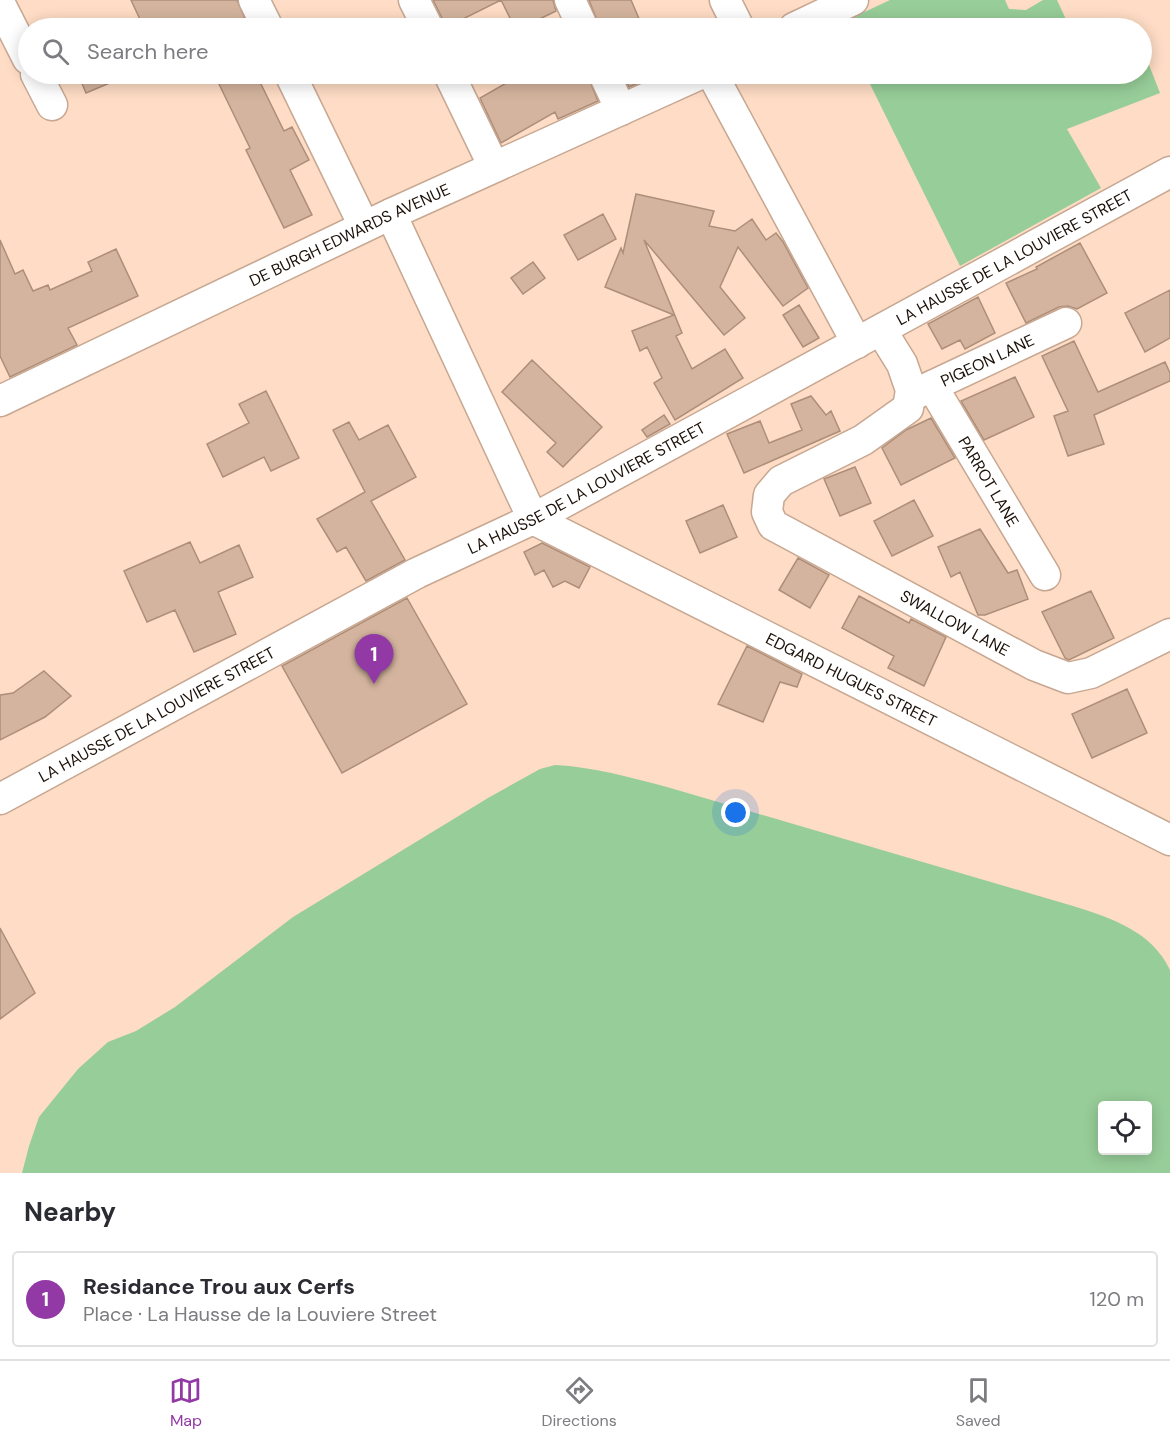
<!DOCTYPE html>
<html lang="en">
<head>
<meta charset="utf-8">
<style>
	:root { --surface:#fff; --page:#f2f2f3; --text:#2b2b33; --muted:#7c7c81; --line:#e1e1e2; --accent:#9239a5 }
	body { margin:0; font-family:"DM Sans",sans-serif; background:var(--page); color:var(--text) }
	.controls { position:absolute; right:18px; bottom:18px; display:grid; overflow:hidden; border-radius:6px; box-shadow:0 3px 15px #0003 }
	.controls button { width:54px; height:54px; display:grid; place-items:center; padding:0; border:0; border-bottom:2px solid var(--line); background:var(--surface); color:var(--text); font:30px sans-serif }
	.you { position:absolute; left:736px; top:813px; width:21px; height:21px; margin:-15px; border:4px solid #fff; border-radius:50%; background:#1a73e8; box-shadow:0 0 0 9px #1a73e833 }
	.badge { display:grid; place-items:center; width:39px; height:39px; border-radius:50%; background:var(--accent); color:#fff; font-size:20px; font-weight:700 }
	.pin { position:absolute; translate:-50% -50px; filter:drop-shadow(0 2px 3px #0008) }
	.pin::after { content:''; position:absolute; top:32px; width:21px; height:18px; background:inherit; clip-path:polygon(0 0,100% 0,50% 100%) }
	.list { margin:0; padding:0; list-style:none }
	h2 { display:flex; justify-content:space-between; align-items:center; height:78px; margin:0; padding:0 24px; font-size:26px }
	h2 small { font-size:20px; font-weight:400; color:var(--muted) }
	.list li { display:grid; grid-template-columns:39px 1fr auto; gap:18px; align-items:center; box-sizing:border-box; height:96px; margin:0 12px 12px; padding:0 12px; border:2px solid var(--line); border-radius:6px }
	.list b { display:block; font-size:22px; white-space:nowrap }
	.list p { margin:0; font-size:20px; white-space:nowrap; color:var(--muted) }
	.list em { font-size:20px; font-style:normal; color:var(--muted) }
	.icon { flex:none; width:33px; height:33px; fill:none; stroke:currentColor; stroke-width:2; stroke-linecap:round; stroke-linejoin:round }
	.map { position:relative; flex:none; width:1170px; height:1173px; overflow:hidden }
	.search { position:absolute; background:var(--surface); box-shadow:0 3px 15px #0003; left:18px; right:18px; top:18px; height:66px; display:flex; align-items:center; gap:15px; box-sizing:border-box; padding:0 21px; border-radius:33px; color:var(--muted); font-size:22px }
	.sheet { height:186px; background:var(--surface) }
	nav { display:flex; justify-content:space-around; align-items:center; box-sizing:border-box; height:84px; border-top:2px solid var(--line); background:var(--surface); font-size:16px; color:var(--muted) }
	nav a { display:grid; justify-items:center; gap:3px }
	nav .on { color:var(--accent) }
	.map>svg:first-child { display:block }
</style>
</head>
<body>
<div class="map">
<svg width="1170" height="1173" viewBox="0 0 1170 1173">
	<rect width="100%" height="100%" fill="#fedcc5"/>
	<path fill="#97cd98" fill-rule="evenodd" d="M 890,0 L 1005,0 L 1009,9 L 1026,10 L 1043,0 L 1057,0 L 1070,28 L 843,28 L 841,23 Z
		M 1144,52 L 1160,93 L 1067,129 L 1101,188 L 960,266 L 865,74 L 1090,74 L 1094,82 L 1108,74 L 1142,74 L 1142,53 Z
		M 555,765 C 594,767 629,777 667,787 L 1073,906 C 1111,918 1152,931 1170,970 L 1170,1173 L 22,1173 L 29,1146 L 39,1117 L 78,1069 L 108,1042 L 136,1031 L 175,1007 L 293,917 L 488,798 L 540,769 ZM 1102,1106 L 1148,1106 L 1148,1150 L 1102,1150 Z"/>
	<path fill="#d4b49e" stroke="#ad8e79" stroke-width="1.5" d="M 131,0 L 237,0 L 249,28 L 144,28 Z
		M 433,0 L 553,0 L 556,11 L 521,28 L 515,28 L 501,0 L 445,28 L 443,20 Z
		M 589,0 L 631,0 L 643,28 L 600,28 Z
		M 78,74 L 131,74 L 86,93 Z
		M 232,74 L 256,74 L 284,131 L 292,127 L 309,160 L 290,170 L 312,215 L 284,228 L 246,150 L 250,148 L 217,80 Z
		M 522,74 L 587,74 L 598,101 L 558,119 L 555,112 L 501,143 L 480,98 Z
		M 623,74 L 659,74 L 629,87 Z
		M 636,194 L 714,211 L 709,226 L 735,231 L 752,219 L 766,240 L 776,233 L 783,242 L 808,288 L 783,306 L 738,247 L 720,287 L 745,318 L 724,335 L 644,240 L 682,333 L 676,336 L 692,369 L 725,349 L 743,378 L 675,420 L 654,383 L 662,378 L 647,347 L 640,351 L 632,331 L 674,315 L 605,287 L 621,248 L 623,253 Z
		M 603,214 L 616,239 L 578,260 L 564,235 Z
		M 0,240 L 15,274 L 23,270 L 33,291 L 48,285 L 50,290 L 92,271 L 88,262 L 116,249 L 138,296 L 68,328 L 77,345 L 10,377 L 0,356 Z
		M 1080,243 L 1107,293 L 1077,309 L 1068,306 L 1059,307 L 1026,323 L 1006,283 L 1037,269 L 1036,267 Z
		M 533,262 L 545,278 L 523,294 L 511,278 Z
		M 1170,290 L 1170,338 L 1145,352 L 1125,313 Z
		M 978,297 L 995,333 L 965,349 L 960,340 L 942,349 L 928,324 Z
		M 799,305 L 819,338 L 803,347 L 783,315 Z
		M 1074,341 L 1098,392 L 1165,362 L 1170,373 L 1170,381 L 1094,415 L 1104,444 L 1068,456 L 1054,416 L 1068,411 L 1042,356 Z
		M 532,360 L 602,427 L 563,467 L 547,452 L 556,443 L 502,392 Z
		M 1015,377 L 1034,417 L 984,440 L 961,401 Z
		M 266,391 L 299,458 L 271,471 L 264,457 L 223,477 L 207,444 L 249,423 L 239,404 Z
		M 811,396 L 826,415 L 831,411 L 840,431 L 744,473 L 727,434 L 760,421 L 769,443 L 802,430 L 791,404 Z
		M 664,415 L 670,424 L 647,437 L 642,430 Z
		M 931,418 L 955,458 L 901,485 L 882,448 L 906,430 Z
		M 349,422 L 359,440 L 388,425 L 416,477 L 371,501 L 405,560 L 366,581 L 346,547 L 337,552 L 317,519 L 365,492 L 333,430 Z
		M 855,467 L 871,503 L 840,516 L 824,479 Z
		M 914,500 L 933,536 L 892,556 L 874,521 Z
		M 723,505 L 737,537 L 700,553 L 686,521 Z
		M 980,529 L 1008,573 L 1017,570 L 1028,599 L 985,615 L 978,615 L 960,572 L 951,577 L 938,547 Z
		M 190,542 L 200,563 L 239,545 L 253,577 L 218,592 L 236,634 L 194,652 L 175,610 L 147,622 L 124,571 Z
		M 542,543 L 590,567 L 579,588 L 565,581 L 553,587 L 544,570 L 535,575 L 524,552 Z
		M 798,558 L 829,575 L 810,608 L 779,590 Z
		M 1091,591 L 1114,638 L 1069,660 L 1065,658 L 1042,612 Z
		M 859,596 L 909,623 L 911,619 L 946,637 L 924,686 L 888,668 L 894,656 L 842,628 Z
		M 407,598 L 467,704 L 342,773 L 282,666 Z
		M 747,646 L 802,674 L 797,687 L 780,682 L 763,722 L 718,704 Z
		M 44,671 L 71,696 L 45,717 L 0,740 L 0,695 L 13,693 Z
		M 1127,689 L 1147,733 L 1092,758 L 1072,714 Z
		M 0,928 L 35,993 L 0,1019 Z"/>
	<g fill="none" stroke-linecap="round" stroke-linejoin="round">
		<g stroke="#c7a791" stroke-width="33">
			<g id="minor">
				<path d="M 254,0 L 268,28"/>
				<path d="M 414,0 L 428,28"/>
				<path d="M 570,0 L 583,28"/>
				<path d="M 725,0 L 739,28"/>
				<path d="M 0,4 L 28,59"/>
				<path d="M 794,28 L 853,0"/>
				<path d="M 36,74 L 52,105"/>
				<path d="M 290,74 L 364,226"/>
				<path d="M 449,74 L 494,167"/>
				<path d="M 604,74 L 621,110"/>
				<path d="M 712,74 L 857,343"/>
				<path id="s1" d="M 391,214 L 533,519 L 1170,840"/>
				<path id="s2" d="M 881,330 L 902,364 L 911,390 L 908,408 L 863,440 L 781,481 L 769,495 L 767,512 L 773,525 L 1034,665 L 1068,678 L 1091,673 L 1170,634"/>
				<path id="s3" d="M 932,386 L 1045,575"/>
				<path id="s4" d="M 913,395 L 1066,323"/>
				<path id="s5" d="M 0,401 L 391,214 L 700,74"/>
				<path id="s6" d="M 0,799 L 417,573 L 533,519 L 1170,172"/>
			</g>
		</g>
		<use href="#minor" stroke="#fff" stroke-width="30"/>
	</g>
	<g text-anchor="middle" stroke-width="5" stroke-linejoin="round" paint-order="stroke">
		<g font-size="16" fill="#1b1008" stroke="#fbede4">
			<text dy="6" stroke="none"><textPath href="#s5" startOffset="387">DE BURGH EDWARDS AVENUE</textPath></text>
			<text dy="6" stroke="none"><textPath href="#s6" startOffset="1150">LA HAUSSE DE LA LOUVIERE STREET</textPath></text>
			<text dy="6" stroke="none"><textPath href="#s4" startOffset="82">PIGEON LANE</textPath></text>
			<text dy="6" stroke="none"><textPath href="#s3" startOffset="111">PARROT LANE</textPath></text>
			<text dy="6" stroke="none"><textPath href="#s6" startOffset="664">LA HAUSSE DE LA LOUVIERE STREET</textPath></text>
			<text dy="6" stroke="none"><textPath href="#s2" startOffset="489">SWALLOW LANE</textPath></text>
			<text dy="6" stroke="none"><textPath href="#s1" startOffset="693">EDGARD HUGUES STREET</textPath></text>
			<text dy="6" stroke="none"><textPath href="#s6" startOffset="178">LA HAUSSE DE LA LOUVIERE STREET</textPath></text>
		</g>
	</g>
</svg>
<div class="controls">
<button><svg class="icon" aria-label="locate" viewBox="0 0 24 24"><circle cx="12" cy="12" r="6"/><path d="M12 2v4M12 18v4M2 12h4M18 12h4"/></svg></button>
</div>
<div class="you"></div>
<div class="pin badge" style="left:374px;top:684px">1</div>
<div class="search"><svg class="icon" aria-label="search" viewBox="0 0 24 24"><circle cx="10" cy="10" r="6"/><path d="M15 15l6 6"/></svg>Search here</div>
</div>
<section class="sheet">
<h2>Nearby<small></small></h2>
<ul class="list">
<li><span class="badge">1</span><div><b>Residance Trou aux Cerfs</b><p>Place · La Hausse de la Louviere Street</p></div><em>120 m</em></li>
</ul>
</section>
<nav>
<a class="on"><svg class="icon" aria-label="map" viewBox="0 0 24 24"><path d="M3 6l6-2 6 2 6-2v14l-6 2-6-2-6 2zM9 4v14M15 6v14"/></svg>Map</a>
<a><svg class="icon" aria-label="directions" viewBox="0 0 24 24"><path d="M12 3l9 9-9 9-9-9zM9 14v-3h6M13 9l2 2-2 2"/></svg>Directions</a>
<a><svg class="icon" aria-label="saved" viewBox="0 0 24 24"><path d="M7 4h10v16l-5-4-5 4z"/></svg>Saved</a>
</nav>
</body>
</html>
